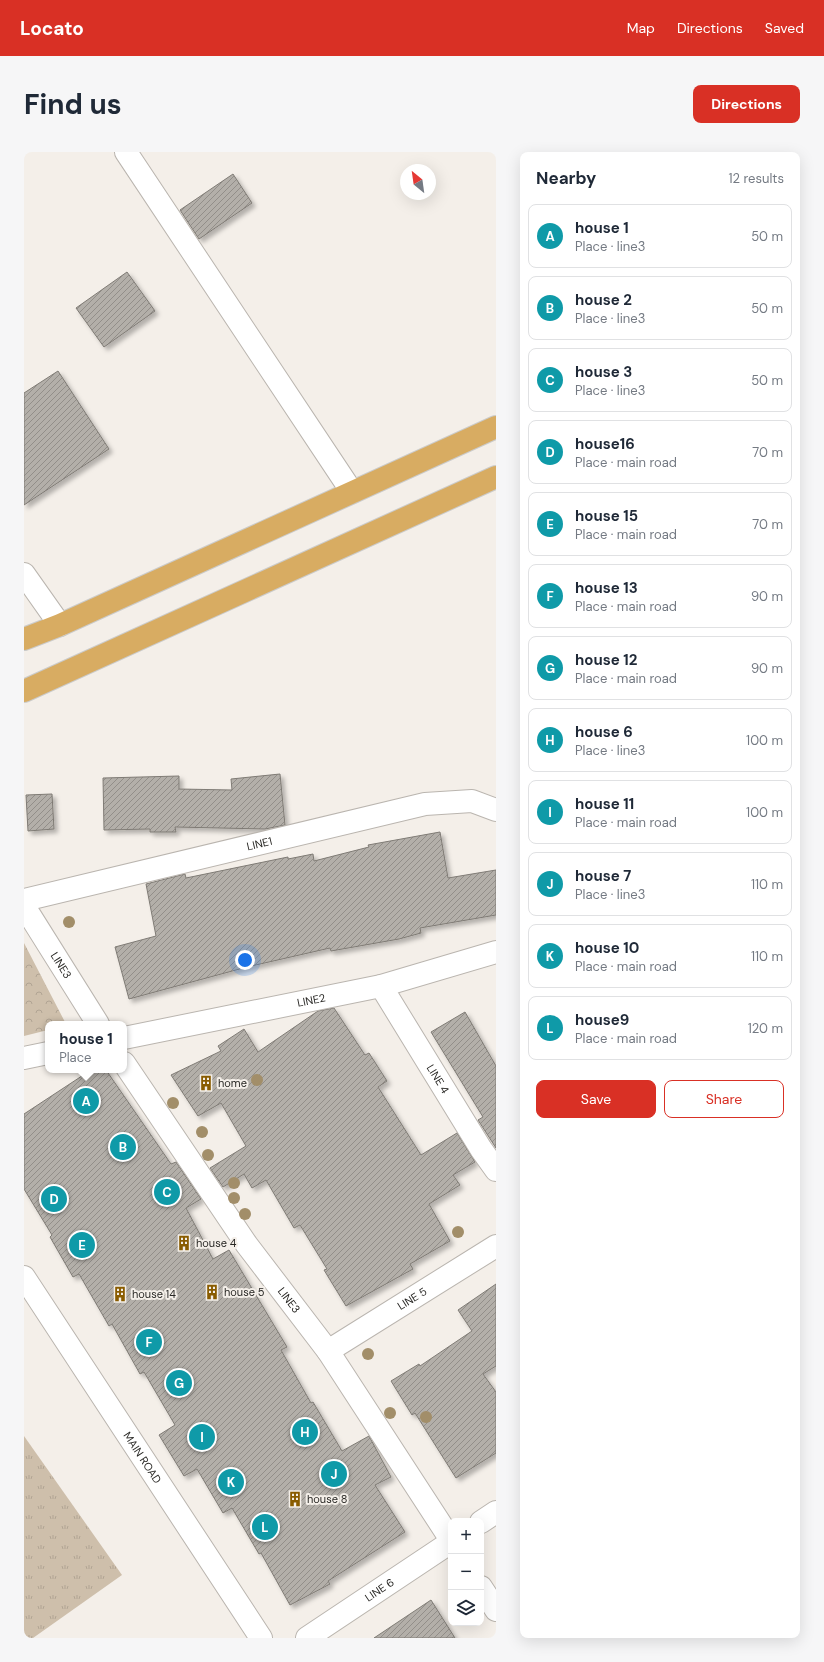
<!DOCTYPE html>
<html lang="en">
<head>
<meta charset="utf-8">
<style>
	:root { --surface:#fff; --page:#f6f6f7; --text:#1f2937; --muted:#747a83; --line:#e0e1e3; --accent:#d93025 }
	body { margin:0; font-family:"DM Sans",sans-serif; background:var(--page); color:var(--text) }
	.controls { position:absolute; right:12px; bottom:12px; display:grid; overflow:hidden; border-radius:8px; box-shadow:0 4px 16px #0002 }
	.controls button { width:36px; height:36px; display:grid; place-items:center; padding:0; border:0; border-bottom:1px solid var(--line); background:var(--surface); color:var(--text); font:20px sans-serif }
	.compass { position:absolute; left:376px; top:12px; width:36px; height:36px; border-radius:50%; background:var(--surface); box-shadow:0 4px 16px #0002; rotate:331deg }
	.you { position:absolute; left:221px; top:808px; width:14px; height:14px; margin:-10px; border:3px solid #fff; border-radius:50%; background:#1a73e8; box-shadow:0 0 0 6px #1a73e833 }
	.badge { display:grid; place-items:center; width:26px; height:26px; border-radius:50%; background:var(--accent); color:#fff; font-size:13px; font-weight:700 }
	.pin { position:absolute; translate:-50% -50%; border:2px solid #fff; box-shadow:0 1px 4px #0006 }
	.popup { position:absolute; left:21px; top:869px; width:82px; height:52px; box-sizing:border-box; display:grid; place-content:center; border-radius:8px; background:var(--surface); filter:drop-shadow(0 1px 3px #0005); font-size:13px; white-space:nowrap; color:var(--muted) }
	.popup b { font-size:15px; color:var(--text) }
	.popup::after { content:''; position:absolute; left:50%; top:100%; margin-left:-8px; border:8px solid transparent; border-top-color:var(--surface) }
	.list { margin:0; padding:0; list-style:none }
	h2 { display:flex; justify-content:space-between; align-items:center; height:52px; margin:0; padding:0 16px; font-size:17px }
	h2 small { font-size:13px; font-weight:400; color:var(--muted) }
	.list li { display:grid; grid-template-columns:26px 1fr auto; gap:12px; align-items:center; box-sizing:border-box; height:64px; margin:0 8px 8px; padding:0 8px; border:1px solid var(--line); border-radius:8px }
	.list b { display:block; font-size:15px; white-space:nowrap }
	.list p { margin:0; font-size:13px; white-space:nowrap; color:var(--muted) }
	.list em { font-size:13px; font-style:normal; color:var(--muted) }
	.actions { display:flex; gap:8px; padding:12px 16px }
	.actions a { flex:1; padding:9px 0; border:1px solid var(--accent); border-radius:8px; text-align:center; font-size:14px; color:var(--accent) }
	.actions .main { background:var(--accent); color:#fff }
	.icon { flex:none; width:22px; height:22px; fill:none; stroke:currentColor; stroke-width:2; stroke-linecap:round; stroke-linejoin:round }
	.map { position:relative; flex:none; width:472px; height:1486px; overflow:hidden; border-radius:8px }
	header { display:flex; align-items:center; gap:24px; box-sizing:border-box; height:56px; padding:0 20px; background:var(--accent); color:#fff }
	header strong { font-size:19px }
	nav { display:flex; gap:22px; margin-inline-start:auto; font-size:14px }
	.intro { display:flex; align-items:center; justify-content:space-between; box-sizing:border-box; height:96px; padding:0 24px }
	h1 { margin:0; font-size:28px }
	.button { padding:10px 18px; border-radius:8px; background:var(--accent); color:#fff; font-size:14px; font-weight:700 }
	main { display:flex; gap:24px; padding:0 24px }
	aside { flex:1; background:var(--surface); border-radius:8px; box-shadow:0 4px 16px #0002 }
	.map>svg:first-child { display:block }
</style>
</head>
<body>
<header>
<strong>Locato</strong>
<nav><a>Map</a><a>Directions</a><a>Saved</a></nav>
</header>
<div class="intro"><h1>Find us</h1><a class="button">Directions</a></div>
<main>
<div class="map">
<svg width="472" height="1486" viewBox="0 0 472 1486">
	<defs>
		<pattern id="grass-tufts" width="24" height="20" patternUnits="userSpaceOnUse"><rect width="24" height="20" fill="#cebfab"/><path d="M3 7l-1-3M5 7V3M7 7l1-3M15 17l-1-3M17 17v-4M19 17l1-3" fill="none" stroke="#b1a493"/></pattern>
		<pattern id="park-crowns" width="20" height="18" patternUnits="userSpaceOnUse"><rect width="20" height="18" fill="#cebfab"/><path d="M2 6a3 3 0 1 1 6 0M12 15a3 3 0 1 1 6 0" fill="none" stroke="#b1a493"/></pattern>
		<pattern id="building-hatch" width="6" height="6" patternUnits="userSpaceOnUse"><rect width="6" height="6" fill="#b3afa9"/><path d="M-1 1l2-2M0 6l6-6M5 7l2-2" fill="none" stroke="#928e89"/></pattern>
		<filter id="shadow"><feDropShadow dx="3.5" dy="3.5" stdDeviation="2" flood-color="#0004"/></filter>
	</defs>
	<rect width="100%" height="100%" fill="#f4efe9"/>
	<path fill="url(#grass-tufts)" d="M 0,1284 L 98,1423 L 9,1486 L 0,1486 Z"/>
	<path fill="url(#park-crowns)" d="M 0,791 L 42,872 L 24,872 L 24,878 L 0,884 Z"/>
	<path fill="url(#building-hatch)" stroke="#7f7b75" filter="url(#shadow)" d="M 209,22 L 228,51 L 175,87 L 156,58 Z
		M 103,120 L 131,159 L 80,195 L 52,156 Z
		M 34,219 L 85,297 L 0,353 L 0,241 Z
		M 256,622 L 261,673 L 241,677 L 151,675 L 152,680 L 126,680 L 126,677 L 80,678 L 79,626 L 155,624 L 155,637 L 208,638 L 207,627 Z
		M 28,642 L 30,677 L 4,679 L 2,643 Z
		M 416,680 L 424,726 L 472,718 L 472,763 L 396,776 L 397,781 L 375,787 L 307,799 L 306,796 L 223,815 L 105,847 L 91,795 L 132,784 L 122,732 L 161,722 L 162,726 L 264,705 L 264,707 L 289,702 L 290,709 L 345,695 L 344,693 Z
		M 310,856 L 341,903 L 345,901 L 363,929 L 354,935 L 397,1003 L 433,981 L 451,1010 L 429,1023 L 436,1033 L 405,1052 L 426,1089 L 386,1112 L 389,1117 L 322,1154 L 300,1118 L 303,1117 L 276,1073 L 270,1076 L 242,1028 L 228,1036 L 220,1022 L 199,1035 L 186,1016 L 222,994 L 197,951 L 174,964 L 147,923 L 197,899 L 194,894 L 220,877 L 234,900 L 294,859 Z
		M 441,860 L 472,914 L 472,996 L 454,968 L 459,965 L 407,880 Z
		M 67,918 L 82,918 L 147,1012 L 152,1010 L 177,1047 L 162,1056 L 189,1107 L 205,1098 L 263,1195 L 257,1198 L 287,1251 L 289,1250 L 318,1299 L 345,1284 L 367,1325 L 351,1333 L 381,1380 L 304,1429 L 306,1432 L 266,1453 L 237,1401 L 235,1402 L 208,1356 L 199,1361 L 173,1317 L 160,1324 L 135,1283 L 151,1273 L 120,1220 L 116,1222 L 88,1172 L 85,1174 L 55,1122 L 49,1125 L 26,1085 L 28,1083 L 0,1037 L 0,962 Z
		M 472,1132 L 472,1214 L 459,1222 L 472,1240 L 472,1301 L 432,1326 L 391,1261 L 388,1263 L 367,1229 L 395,1212 L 396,1214 L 448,1179 L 434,1158 Z
		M 407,1448 L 431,1486 L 350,1486 Z"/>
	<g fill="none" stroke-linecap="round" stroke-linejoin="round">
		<g stroke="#bab5af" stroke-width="24">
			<g id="minor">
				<path d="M 102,0 L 328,340"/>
				<path d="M 0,422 L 36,473"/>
				<path id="s1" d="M 0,748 L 401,652 L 448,649 L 472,658"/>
				<path id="s2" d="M 0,754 L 74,872"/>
				<path id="s3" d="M 357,834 L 457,997 L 472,1018"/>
				<path id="s4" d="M 100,886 L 357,834 L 472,800"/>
				<path d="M 0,906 L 24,901"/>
				<path id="s5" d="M 100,911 L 223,1093 L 304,1199 L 427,1388"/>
				<path id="s6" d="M 304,1199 L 472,1094"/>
				<path d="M 457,1370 L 472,1360"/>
				<path d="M 457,1435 L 472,1458"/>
				<path id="s7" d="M 283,1486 L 427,1390"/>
			</g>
		</g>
		<g stroke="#bab5af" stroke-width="24">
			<g id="tertiary">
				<path id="s8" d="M 0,1125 L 237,1486"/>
			</g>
		</g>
		<g stroke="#cbcbca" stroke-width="24">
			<path id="trunk" d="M 0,487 L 36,473 L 472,275
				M 0,539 L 472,325"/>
		</g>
		<use href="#minor" stroke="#fff" stroke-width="22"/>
		<use href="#tertiary" stroke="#fff" stroke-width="22"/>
		<use href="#trunk" stroke="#d8ac62" stroke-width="22"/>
	</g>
	<g fill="#a28e69">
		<circle cx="45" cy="770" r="6"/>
		<circle cx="233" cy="928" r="6"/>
		<circle cx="149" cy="951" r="6"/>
		<circle cx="178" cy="980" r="6"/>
		<circle cx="184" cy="1003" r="6"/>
		<circle cx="210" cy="1031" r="6"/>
		<circle cx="210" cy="1046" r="6"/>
		<circle cx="221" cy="1062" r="6"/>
		<circle cx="434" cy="1080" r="6"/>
		<circle cx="344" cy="1202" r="6"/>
		<circle cx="366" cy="1261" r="6"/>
		<circle cx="402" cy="1265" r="6"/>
	</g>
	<defs>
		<g id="building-bare" transform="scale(1.2)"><path d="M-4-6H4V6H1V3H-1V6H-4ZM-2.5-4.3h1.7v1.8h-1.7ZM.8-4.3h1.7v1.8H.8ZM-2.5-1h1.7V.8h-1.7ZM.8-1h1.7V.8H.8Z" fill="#895c00" stroke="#f4efe9" stroke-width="2.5" paint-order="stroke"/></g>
	</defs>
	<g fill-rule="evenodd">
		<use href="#building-bare" x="182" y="931"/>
		<use href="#building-bare" x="160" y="1091"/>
		<use href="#building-bare" x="188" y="1140"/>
		<use href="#building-bare" x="96" y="1142"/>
		<use href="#building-bare" x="271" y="1347"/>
	</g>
	<g text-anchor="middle" stroke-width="4" stroke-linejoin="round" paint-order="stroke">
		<g font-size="11" fill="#282724" stroke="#f4efe9">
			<text dy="4" stroke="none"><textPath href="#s1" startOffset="242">LINE1</textPath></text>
			<text dy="4" stroke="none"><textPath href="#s2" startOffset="70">LINE3</textPath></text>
			<text dy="4" stroke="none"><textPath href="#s4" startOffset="191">LINE2</textPath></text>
			<text dy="4" stroke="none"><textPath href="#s3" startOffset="109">LINE 4</textPath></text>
			<text dy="4" stroke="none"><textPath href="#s6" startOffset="99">LINE 5</textPath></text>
			<text dy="4" stroke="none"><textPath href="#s5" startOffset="289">LINE3</textPath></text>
			<text dy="4" stroke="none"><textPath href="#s8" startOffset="216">MAIN ROAD</textPath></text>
			<text dy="4" stroke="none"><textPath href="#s7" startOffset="87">LINE 6</textPath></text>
		</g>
		<g font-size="11" fill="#282724" stroke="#f4efe9" text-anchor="start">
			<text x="194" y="935">home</text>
			<text x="172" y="1095">house 4</text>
			<text x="200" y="1144">house 5</text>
			<text x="108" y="1146">house 14</text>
			<text x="283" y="1351">house 8</text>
		</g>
	</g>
</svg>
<div class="controls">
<button>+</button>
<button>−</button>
<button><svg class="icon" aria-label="layers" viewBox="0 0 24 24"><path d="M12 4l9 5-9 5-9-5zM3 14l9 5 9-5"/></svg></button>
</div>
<svg class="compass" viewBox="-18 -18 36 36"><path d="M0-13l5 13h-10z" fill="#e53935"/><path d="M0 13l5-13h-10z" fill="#747a83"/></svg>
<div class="you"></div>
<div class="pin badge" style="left:62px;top:949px;background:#0f9aa8">A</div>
<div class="popup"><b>house 1</b>Place</div>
<div class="pin badge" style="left:99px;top:995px;background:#0f9aa8">B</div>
<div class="pin badge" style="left:143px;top:1040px;background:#0f9aa8">C</div>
<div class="pin badge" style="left:30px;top:1047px;background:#0f9aa8">D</div>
<div class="pin badge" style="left:58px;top:1093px;background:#0f9aa8">E</div>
<div class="pin badge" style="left:125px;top:1190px;background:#0f9aa8">F</div>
<div class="pin badge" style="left:155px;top:1231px;background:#0f9aa8">G</div>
<div class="pin badge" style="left:281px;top:1280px;background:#0f9aa8">H</div>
<div class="pin badge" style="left:178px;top:1285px;background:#0f9aa8">I</div>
<div class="pin badge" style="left:310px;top:1322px;background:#0f9aa8">J</div>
<div class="pin badge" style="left:207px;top:1330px;background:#0f9aa8">K</div>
<div class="pin badge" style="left:241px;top:1375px;background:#0f9aa8">L</div>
</div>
<aside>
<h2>Nearby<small>12 results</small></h2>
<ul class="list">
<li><span class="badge" style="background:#0f9aa8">A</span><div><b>house 1</b><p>Place · line3</p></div><em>50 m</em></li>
<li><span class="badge" style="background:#0f9aa8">B</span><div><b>house 2</b><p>Place · line3</p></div><em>50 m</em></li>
<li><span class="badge" style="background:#0f9aa8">C</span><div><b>house 3</b><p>Place · line3</p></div><em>50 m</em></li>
<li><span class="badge" style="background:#0f9aa8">D</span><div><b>house16</b><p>Place · main road</p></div><em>70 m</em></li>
<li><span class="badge" style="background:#0f9aa8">E</span><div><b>house 15</b><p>Place · main road</p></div><em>70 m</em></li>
<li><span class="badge" style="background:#0f9aa8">F</span><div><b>house 13</b><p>Place · main road</p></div><em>90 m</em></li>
<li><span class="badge" style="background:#0f9aa8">G</span><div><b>house 12</b><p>Place · main road</p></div><em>90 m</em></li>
<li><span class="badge" style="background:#0f9aa8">H</span><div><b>house 6</b><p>Place · line3</p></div><em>100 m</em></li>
<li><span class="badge" style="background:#0f9aa8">I</span><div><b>house 11</b><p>Place · main road</p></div><em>100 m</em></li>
<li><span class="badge" style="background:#0f9aa8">J</span><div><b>house 7</b><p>Place · line3</p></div><em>110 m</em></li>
<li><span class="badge" style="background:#0f9aa8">K</span><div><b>house 10</b><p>Place · main road</p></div><em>110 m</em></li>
<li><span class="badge" style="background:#0f9aa8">L</span><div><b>house9</b><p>Place · main road</p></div><em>120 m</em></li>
</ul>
<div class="actions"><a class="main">Save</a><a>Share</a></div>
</aside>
</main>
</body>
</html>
